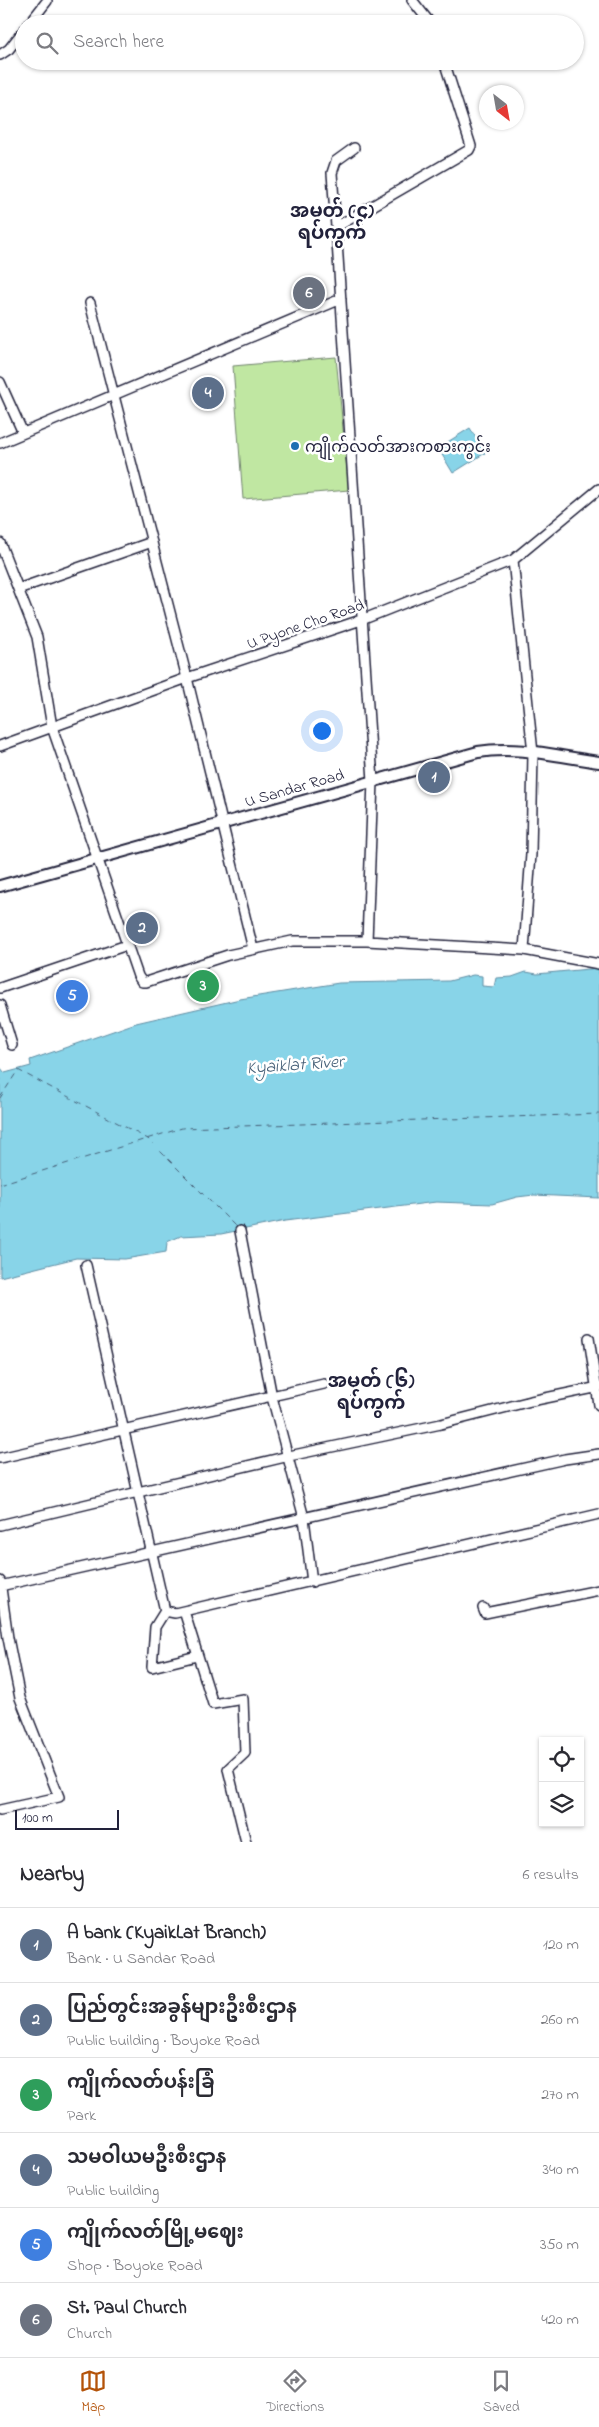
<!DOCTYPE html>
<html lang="en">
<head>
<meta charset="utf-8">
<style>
	:root { --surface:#fff; --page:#f7f7f7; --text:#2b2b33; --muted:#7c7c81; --line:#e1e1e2; --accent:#b45309 }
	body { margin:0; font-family:"Indie Flower","Noto Sans Myanmar",sans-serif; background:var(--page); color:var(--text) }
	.controls { position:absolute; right:15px; bottom:15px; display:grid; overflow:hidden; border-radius:0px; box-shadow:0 1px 4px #0004 }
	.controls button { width:45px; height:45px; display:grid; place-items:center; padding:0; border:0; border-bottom:1px solid var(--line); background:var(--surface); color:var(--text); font:25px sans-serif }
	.compass { position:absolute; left:479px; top:85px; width:45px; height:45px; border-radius:50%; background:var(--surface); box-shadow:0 1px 4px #0004; rotate:149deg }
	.scale { position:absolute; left:15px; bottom:12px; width:104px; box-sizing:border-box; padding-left:5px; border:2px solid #22223b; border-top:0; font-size:14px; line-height:18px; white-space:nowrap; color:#22223b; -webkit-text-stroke:4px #fff; paint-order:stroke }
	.you { position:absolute; left:321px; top:730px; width:18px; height:18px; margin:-12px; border:4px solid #fff; border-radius:50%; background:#1a73e8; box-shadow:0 0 0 8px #1a73e833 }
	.badge { display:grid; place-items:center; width:32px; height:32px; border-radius:50%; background:var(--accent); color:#fff; font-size:16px; font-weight:700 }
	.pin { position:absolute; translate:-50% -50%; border:2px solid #fff; box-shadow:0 1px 5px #0006 }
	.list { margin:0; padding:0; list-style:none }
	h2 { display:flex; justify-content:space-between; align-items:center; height:65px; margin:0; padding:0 20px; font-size:21px }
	h2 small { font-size:16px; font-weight:400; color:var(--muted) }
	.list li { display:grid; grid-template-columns:32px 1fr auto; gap:15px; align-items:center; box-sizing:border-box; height:75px; padding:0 20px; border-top:1px solid var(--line) }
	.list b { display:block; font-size:19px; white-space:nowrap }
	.list p { margin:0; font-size:16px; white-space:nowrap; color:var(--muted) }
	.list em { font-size:16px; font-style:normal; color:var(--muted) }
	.icon { flex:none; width:28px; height:28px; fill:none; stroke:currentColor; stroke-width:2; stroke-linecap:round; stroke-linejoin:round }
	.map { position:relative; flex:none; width:599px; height:1842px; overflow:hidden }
	.search { position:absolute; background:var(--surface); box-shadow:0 1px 4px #0004; left:15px; right:15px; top:15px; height:55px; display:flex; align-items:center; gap:12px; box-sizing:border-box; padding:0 18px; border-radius:28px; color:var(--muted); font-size:19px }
	.sheet { height:515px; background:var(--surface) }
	nav { display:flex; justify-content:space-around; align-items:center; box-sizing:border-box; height:70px; border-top:1px solid var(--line); background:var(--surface); font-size:14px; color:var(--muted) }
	nav a { display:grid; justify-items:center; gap:2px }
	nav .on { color:var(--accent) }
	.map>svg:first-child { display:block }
</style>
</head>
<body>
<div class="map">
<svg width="599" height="1842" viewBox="0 0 599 1842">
	<rect width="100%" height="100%" fill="#fff"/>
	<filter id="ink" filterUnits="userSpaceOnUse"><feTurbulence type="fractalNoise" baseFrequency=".02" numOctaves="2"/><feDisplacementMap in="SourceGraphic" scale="10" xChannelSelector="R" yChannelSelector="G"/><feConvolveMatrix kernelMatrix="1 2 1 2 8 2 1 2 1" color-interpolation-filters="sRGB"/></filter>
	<g filter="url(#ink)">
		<path fill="#c0e7a2" stroke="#71846e" d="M 336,357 L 349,490 L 243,499 L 233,366 Z"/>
		<path fill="#88d4e8" stroke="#5f8da3" d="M 470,428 L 485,453 L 453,473 L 438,448 Z
			M 599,968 L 599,1198 L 534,1195 L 517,1197 L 492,1204 L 436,1202 L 285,1221 L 221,1234 L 181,1236 L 167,1242 L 166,1252 L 125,1259 L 76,1258 L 0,1277 L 0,1067 L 5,1073 L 31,1066 L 30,1060 L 136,1023 L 240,999 L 339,983 L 449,981 L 473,975 L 482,976 L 482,986 L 494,987 L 496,978 L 512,977 L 526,972 L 537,974 Z"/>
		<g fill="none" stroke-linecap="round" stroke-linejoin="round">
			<path stroke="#466078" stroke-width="1" stroke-dasharray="6 5" stroke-linecap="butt" d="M 0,1098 L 18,1070 L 148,1139 L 238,1229
				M 0,1184 L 182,1128 L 599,1114"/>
			<g stroke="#22223b" stroke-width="12">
				<path id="minor" d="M 412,0 L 431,24
					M 29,24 L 47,1
					M 0,55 L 9,49 L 24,30
					M 336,227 L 332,173 L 336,161 L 354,148
					M 90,303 L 187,678 L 253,949
					M 0,382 L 23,433
					M 0,443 L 341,299
					M 0,543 L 37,637 L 52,727 L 138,976 L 142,982 L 146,982 L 228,955 L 292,941 L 367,941 L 524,950 L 599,964
					M 513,560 L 533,753 L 531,854 L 524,950
					M 18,589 L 152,542
					M 0,746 L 187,678 L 364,619 L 513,560 L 599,489
					M 367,941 L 373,781 L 336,227 L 469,150 L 471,146 L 444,61
					M 0,988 L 127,945
					M 0,1005 L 12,1045
					M 240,1231 L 272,1397 L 304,1518 L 312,1582
					M 86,1265 L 165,1611 L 175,1613 L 599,1514
					M 589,1338 L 599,1405
					M 0,1458 L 324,1384
					M 0,1525 L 289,1456 L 441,1424 L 531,1401 L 599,1387
					M 0,1586 L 565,1459 L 599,1454
					M 483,1608 L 485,1613 L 599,1590
					M 165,1611 L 155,1627 L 152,1667 L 197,1656
					M 184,1611 L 213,1704 L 243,1699 L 245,1753 L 228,1769 L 246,1842
					M 0,1810 L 59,1797 L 20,1698 L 8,1638 L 0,1581"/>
			</g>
			<g stroke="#22223b" stroke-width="14">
				<path id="major" d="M 0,886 L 478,752 C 517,745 561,757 599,762"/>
			</g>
			<use href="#minor" stroke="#fff" stroke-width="9"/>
			<use href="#major" stroke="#fff" stroke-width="10"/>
		</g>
	</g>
	<circle fill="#1f6fb2" stroke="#fff" stroke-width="2" cx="295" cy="446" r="5"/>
	<g text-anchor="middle" stroke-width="5" stroke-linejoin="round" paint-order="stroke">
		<g font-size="16" fill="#22223b" stroke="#fff" text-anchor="start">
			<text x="305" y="452">ကျိုက်လတ်အားကစားကွင်း</text>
		</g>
		<g font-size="16" fill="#22223b" stroke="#fff">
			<text transform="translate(305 623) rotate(-19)" y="6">U Pyone Cho Road</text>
			<text transform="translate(294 787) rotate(-16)" y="6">U Sandar Road</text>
		</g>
		<g font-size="18" font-style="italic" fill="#466078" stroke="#fff">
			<text transform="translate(295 1064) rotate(-4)" y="6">Kyaiklat River</text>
		</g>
		<g font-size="19" font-weight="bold" fill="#22223b" stroke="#fff">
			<text x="332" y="217">အမှတ် (၄)<tspan x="332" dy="22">ရပ်ကွက်</tspan></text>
			<text x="371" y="1387">အမှတ် (၆)<tspan x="371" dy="22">ရပ်ကွက်</tspan></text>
		</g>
	</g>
</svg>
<div class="controls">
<button><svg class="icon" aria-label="locate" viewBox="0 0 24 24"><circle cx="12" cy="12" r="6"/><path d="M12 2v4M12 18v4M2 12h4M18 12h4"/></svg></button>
<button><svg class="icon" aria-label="layers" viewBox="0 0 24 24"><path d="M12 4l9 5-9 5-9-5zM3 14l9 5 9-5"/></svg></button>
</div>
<svg class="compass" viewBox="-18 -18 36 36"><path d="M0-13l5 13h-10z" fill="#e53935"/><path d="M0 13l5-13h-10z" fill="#7c7c81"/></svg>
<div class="scale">100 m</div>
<div class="you"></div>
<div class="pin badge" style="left:434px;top:777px;background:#5c6f8a">1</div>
<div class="pin badge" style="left:142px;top:928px;background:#5c6f8a">2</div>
<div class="pin badge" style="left:203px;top:986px;background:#2e9e5b">3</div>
<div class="pin badge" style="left:208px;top:393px;background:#5c6f8a">4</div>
<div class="pin badge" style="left:72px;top:996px;background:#3f7fe0">5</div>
<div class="pin badge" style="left:309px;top:293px;background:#6b7280">6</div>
<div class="search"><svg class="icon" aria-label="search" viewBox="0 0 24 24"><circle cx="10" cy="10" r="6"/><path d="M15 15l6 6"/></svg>Search here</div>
</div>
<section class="sheet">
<h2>Nearby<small>6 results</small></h2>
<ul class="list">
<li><span class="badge" style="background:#5c6f8a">1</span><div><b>A bank (KyaikLat Branch)</b><p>Bank · U Sandar Road</p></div><em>120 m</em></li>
<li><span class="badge" style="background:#5c6f8a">2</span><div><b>ပြည်တွင်းအခွန်များဦးစီးဌာန</b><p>Public building · Boyoke Road</p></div><em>260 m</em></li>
<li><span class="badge" style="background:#2e9e5b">3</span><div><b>ကျိုက်လတ်ပန်းခြံ</b><p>Park</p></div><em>270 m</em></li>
<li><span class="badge" style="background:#5c6f8a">4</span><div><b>သမဝါယမဦးစီးဌာန</b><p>Public building</p></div><em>340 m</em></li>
<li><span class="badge" style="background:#3f7fe0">5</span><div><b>ကျိုက်လတ်မြို့မဈေး</b><p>Shop · Boyoke Road</p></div><em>350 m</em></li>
<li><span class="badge" style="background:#6b7280">6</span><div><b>St. Paul Church</b><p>Church</p></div><em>420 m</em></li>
</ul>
</section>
<nav>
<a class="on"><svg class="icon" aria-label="map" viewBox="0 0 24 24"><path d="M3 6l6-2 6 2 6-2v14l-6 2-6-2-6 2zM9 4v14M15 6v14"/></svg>Map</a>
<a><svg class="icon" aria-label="directions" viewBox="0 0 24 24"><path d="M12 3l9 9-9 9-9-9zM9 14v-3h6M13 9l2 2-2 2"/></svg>Directions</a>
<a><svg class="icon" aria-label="saved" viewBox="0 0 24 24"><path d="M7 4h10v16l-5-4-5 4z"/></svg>Saved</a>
</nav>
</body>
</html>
